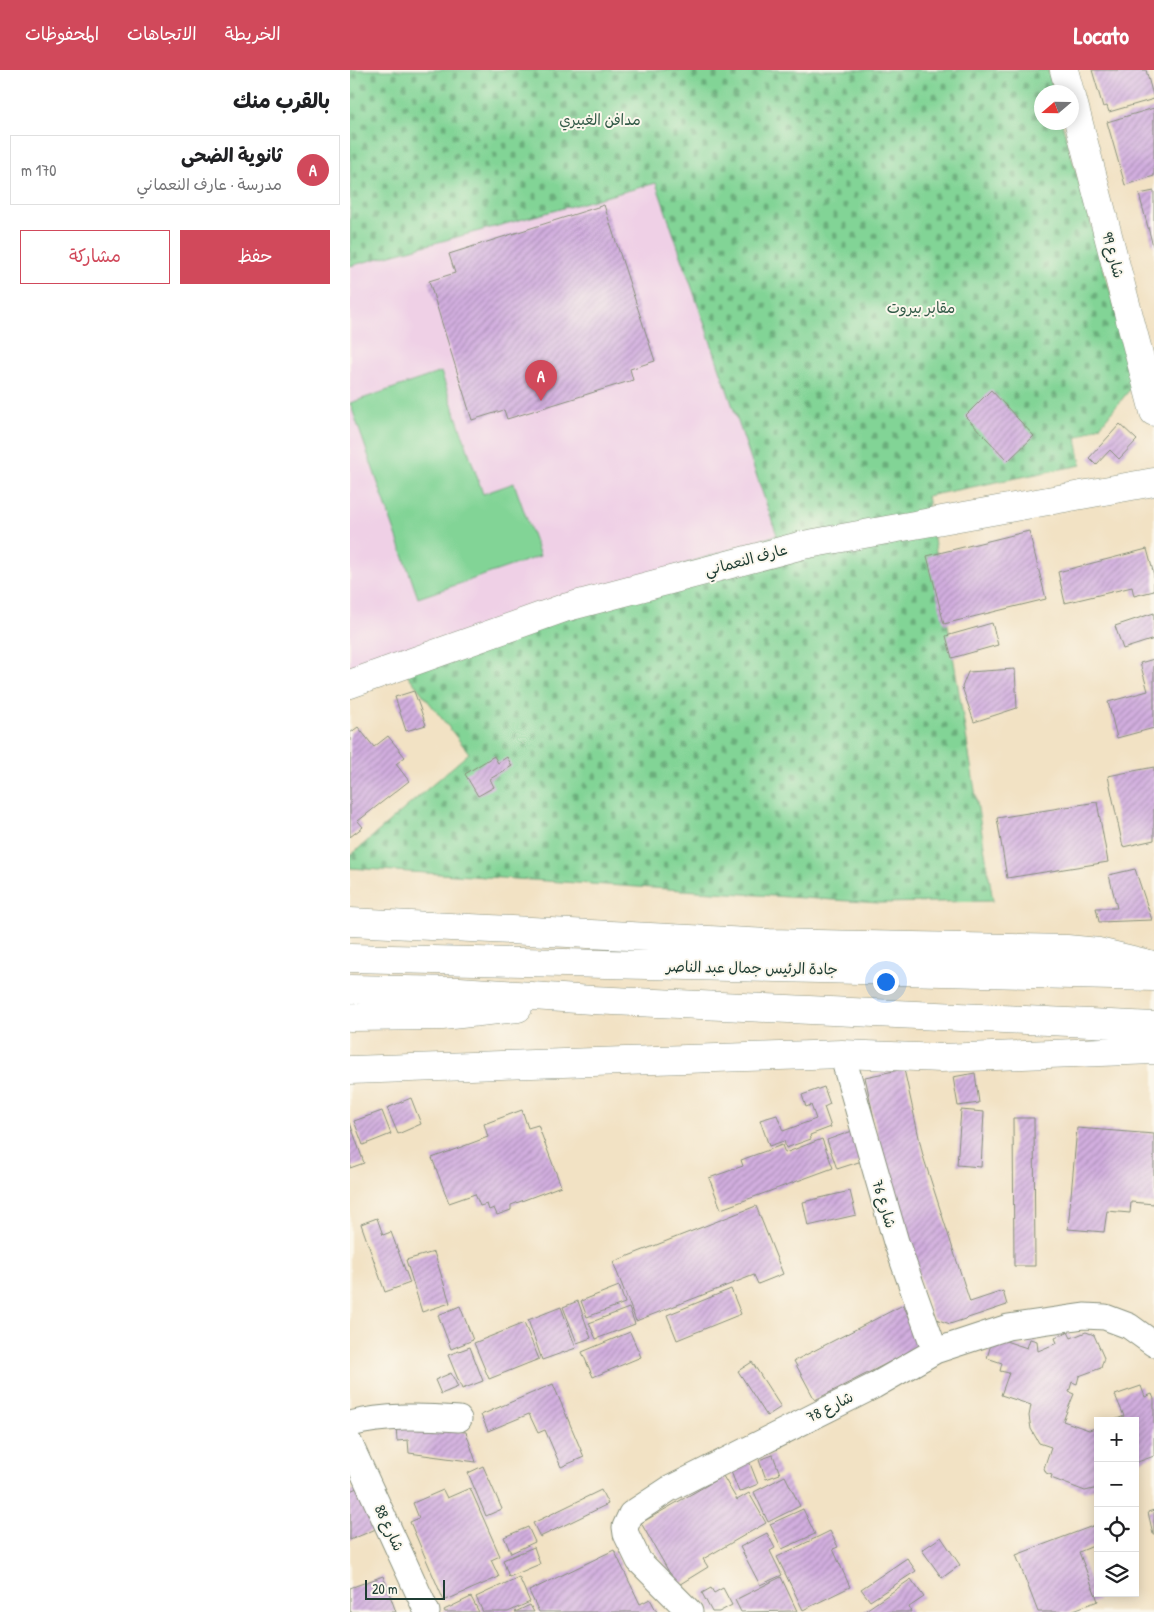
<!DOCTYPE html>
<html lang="ar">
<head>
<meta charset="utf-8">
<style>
	:root { --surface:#fff; --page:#f6f6f6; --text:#202124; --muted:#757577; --line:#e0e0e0; --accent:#d1495b }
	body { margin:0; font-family:"Patrick Hand","Playpen Sans Arabic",sans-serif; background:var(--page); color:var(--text); direction:rtl }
	.controls { position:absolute; right:15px; bottom:15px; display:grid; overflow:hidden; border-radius:0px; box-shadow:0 2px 12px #0003 }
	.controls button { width:45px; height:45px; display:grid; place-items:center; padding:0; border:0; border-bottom:1px solid var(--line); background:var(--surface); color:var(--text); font:25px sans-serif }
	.compass { position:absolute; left:684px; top:15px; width:45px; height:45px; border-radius:50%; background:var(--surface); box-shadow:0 2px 12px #0003; rotate:250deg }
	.scale { position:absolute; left:15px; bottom:12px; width:80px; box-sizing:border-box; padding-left:5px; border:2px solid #1f3d34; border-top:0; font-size:14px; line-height:18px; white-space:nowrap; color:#1f3d34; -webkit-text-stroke:4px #fbf7ec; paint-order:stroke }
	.you { position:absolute; left:535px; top:911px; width:18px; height:18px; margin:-12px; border:4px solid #fff; border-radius:50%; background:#1a73e8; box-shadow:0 0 0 8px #1a73e833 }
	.badge { display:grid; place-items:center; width:32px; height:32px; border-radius:50%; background:var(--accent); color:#fff; font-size:16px; font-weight:700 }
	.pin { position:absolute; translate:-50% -41px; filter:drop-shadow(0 1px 2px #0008) }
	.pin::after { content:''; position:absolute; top:26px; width:18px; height:15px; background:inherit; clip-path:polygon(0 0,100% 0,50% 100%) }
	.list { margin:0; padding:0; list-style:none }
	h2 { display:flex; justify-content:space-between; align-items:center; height:65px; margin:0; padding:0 20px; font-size:21px }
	h2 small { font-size:16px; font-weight:400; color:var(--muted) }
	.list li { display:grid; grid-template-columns:32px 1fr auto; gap:15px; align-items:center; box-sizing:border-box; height:70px; margin:0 10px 10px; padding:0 10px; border:1px solid var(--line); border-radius:0px }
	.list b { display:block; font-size:19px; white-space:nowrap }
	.list p { margin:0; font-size:16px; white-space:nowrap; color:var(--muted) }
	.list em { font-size:16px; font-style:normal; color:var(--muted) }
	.actions { display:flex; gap:10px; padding:15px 20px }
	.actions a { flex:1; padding:11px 0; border:1px solid var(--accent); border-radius:0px; text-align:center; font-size:18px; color:var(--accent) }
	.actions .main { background:var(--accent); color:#fff }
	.icon { flex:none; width:28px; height:28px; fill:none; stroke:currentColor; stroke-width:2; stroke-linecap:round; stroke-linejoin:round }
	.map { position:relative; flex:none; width:804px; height:1542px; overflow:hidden; direction:ltr }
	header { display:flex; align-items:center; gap:30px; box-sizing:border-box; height:70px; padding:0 25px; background:var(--accent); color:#fff }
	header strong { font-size:24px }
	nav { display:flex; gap:28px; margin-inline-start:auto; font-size:18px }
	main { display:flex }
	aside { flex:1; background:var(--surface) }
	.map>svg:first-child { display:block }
</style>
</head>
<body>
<header>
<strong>Locato</strong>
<nav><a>الخريطة</a><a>الاتجاهات</a><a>المحفوظات</a></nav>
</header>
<main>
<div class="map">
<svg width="804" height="1542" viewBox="0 0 804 1542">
	<defs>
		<pattern id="cemetery-stones" width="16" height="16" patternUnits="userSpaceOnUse" patternTransform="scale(1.25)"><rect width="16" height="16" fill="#82d496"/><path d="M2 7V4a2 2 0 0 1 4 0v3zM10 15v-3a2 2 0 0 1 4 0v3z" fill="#6aad7b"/></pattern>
		<pattern id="building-hatch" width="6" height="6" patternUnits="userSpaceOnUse" patternTransform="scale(1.25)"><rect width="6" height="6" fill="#d2aedf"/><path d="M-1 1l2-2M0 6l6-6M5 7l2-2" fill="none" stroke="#aa8fb6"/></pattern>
	</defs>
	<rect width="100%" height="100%" fill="#fbf7ec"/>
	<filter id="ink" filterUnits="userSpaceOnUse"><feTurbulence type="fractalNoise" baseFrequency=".02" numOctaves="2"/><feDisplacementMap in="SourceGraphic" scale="10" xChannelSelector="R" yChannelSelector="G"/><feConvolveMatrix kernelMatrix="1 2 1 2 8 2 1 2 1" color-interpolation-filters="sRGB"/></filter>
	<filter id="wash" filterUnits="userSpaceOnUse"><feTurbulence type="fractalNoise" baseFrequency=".0096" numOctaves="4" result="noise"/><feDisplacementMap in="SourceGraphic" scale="20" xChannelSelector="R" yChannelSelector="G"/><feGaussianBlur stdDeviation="1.12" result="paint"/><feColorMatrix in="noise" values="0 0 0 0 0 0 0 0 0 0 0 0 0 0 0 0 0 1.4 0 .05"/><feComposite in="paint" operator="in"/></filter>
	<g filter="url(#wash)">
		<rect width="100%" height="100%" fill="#f2e2c4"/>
		<path fill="#efd0e6" d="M 306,113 L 427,465 L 74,576 L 41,584 L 0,599 L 0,196 Z"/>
		<path fill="url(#cemetery-stones)" stroke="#508865" d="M 0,0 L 698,0 L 704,22 L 692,22 L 692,52 L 712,53 L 786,312 L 751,355 L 726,368 L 731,395 L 577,426 L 643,831 L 529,833 L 0,798 L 0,786 L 119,683 L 41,584 L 74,576 L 427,465 L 306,113 L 0,196 Z"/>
		<path fill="#82d496" stroke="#508865" d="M 91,302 L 133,424 L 164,413 L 190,486 L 68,528 L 0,333 Z"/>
		<g id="blocks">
			<path fill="url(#building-hatch)" d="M 742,0 L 796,0 L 804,29 L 759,42 L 757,36 L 753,37 Z
				M 804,38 L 804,106 L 775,115 L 757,52 Z
				M 804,121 L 804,176 L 803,176 L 789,124 Z
				M 254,135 L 305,291 L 280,299 L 283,310 L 157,349 L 154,340 L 122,350 L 79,211 L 105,203 L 99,184 Z
				M 641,320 L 684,366 L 658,391 L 615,346 Z
				M 770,354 L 787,370 L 769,389 L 760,380 L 746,395 L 739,388 Z
				M 679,461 L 696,529 L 594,554 L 577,486 Z
				M 797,479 L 804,505 L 804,521 L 784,526 L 782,517 L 715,533 L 708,502 Z
				M 804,543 L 804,569 L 773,579 L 765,556 Z
				M 642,553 L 648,575 L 602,588 L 596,566 Z
				M 804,589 L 804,658 L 767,668 L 758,632 L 798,621 L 790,593 Z
				M 665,599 L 667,638 L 624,652 L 612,617 L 618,602 Z
				M 64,621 L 76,655 L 56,661 L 45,627 Z
				M 8,657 L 24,677 L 38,666 L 55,687 L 46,694 L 59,711 L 8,751 L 13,757 L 0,767 L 0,663 Z
				M 144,686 L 148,693 L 157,687 L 162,696 L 140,709 L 144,717 L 128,726 L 115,704 Z
				M 804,697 L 804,770 L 773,777 L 758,706 Z
				M 747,732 L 758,792 L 657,808 L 647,748 Z
				M 785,799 L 802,850 L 749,852 L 746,838 L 767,838 L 759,805 Z
				M 554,999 L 573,1086 L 620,1232 L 653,1221 L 657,1235 L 600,1254 L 583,1248 L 534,1095 L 515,1007 Z
				M 625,1003 L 629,1033 L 608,1036 L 603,1007 Z
				M 474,1017 L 480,1034 L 474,1037 L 481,1057 L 460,1065 L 461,1069 L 436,1078 L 434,1071 L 419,1076 L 410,1050 L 427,1045 L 433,1061 L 466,1049 L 461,1035 L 456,1037 L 452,1025 Z
				M 61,1028 L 71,1054 L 48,1064 L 37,1038 Z
				M 172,1040 L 178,1058 L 188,1055 L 211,1116 L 161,1135 L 161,1140 L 147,1145 L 144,1138 L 139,1140 L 137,1134 L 130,1136 L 125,1124 L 99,1133 L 82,1088 L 138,1067 L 134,1054 Z
				M 611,1040 L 634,1042 L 631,1097 L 607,1095 Z
				M 32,1041 L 41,1064 L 13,1075 L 4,1051 Z
				M 663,1048 L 684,1048 L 685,1196 L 664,1196 Z
				M 0,1053 L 14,1093 L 0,1098 Z
				M 727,1058 L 804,1064 L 804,1134 L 781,1132 L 780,1143 L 757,1141 L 754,1162 L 718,1159 Z
				M 505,1060 L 515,1090 L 487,1099 L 477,1070 Z
				M 472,1069 L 483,1098 L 371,1139 L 359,1108 L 393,1096 L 391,1090 L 432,1075 L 435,1083 Z
				M 500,1121 L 506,1145 L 458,1156 L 453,1132 Z
				M 406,1136 L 433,1204 L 408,1214 L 404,1205 L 286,1251 L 263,1192 Z
				M 27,1148 L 33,1165 L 41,1162 L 60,1213 L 35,1222 L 11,1154 Z
				M 84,1182 L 100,1233 L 72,1242 L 56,1190 Z
				M 269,1216 L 275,1233 L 237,1247 L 231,1231 Z
				M 381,1219 L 391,1244 L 327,1270 L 317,1245 Z
				M 228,1231 L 241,1268 L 227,1273 L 213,1237 Z
				M 553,1235 L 573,1275 L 465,1330 L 444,1291 Z
				M 110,1236 L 123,1270 L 101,1279 L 88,1245 Z
				M 211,1237 L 226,1278 L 192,1290 L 178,1250 Z
				M 279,1238 L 285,1254 L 246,1269 L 239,1253 Z
				M 174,1253 L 189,1289 L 139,1309 L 124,1273 Z
				M 280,1262 L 291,1287 L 243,1307 L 232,1282 Z
				M 718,1262 L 721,1268 L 736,1262 L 744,1265 L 754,1288 L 751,1298 L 729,1306 L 727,1314 L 722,1312 L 719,1322 L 724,1324 L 713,1351 L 739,1360 L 748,1357 L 748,1418 L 735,1421 L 701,1408 L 702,1405 L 696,1403 L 694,1398 L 701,1377 L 689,1373 L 681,1359 L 679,1346 L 681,1335 L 651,1325 L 659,1303 L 650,1301 L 652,1293 L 637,1288 L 643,1267 L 677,1278 L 680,1269 L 687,1271 L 688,1281 L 707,1273 L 705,1268 Z
				M 120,1277 L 133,1311 L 112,1319 L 98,1285 Z
				M 402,1292 L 431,1337 L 417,1346 L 388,1301 Z
				M 101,1303 L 108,1317 L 91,1324 L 85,1310 Z
				M 203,1314 L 234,1387 L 211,1397 L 195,1360 L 188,1363 L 179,1344 L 138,1361 L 131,1345 Z
				M 791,1316 L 795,1327 L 802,1324 L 804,1329 L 804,1386 L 785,1393 L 785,1351 L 762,1351 L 774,1346 L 765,1325 Z
				M 46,1355 L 116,1362 L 126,1392 L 59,1383 L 58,1370 L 47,1371 Z
				M 423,1385 L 430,1404 L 416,1409 L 409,1390 Z
				M 399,1391 L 408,1414 L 389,1422 L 380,1399 Z
				M 133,1396 L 152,1439 L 136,1446 L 118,1403 Z
				M 373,1406 L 387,1430 L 399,1423 L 416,1453 L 353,1489 L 358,1497 L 327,1516 L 291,1453 Z
				M 435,1406 L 450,1436 L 418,1452 L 404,1422 Z
				M 16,1414 L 33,1456 L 0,1470 L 0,1421 Z
				M 120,1418 L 150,1486 L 141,1490 L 149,1507 L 94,1531 L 60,1452 L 69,1448 L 63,1433 L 93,1420 L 97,1428 Z
				M 251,1420 L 258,1434 L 190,1467 L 183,1453 Z
				M 453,1439 L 465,1464 L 432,1479 L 420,1454 Z
				M 804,1440 L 804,1464 L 803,1464 L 798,1442 Z
				M 748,1454 L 748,1474 L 729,1482 L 748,1531 L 718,1542 L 688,1542 L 666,1485 Z
				M 178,1457 L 185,1472 L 161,1483 L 154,1467 Z
				M 480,1461 L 488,1477 L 483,1479 L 500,1517 L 453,1540 L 427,1487 Z
				M 417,1463 L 425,1478 L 420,1481 L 432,1505 L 410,1515 L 390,1477 Z
				M 591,1467 L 610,1495 L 592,1508 L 572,1480 Z
				M 184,1477 L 190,1494 L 159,1507 L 153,1490 Z
				M 264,1480 L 290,1534 L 300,1529 L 307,1542 L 189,1542 L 179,1521 Z
				M 557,1488 L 566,1501 L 520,1531 L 511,1519 Z
				M 33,1506 L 46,1542 L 0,1542 L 0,1518 Z
				M 169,1507 L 180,1532 L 158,1542 L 133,1542 L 126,1527 Z
				M 431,1507 L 447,1541 L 391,1542 L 385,1530 Z
				M 561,1509 L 574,1527 L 559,1537 L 561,1542 L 513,1542 Z
				M 361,1518 L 364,1523 L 373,1518 L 382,1535 L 369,1542 L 362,1542 L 352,1523 Z
				M 121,1527 L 129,1542 L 95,1542 L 94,1540 Z
				M 180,1535 L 184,1542 L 165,1542 Z"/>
		</g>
	</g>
	<g filter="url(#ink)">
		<use href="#blocks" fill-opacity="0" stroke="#88907c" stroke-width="1"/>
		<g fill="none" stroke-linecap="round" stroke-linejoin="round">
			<g stroke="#88907c" stroke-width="27">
				<path id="minor" d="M 492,984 L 546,1172 L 585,1281
					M 0,1354 C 36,1345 72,1346 109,1349
					M 0,1374 L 77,1542
					M 340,1542 L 289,1491 L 276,1464 L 275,1457 L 281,1444 L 319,1419 L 524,1316 L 585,1281 L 658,1257 L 734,1246 L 755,1247 L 779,1256 L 804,1274"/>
			</g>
			<g stroke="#88907c" stroke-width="29">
				<path id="tertiary" d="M 714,0 L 720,22
					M 722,27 L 804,342
					M 0,614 L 214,538 L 453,475 L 804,412"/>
			</g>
			<g stroke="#88907c" stroke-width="29">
				<path id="trunk" d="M 0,852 L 419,873 L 717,879 L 749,882 L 804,895
					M 0,888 L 804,907
					M 0,919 L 109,921 L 242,930 L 804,956
					M 0,947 L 92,946 L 168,938
					M 0,1000 L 492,984 L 591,988 L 804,980"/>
			</g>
			<use href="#minor" stroke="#fff" stroke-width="25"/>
			<use href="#tertiary" stroke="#fff" stroke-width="28"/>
			<use href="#trunk" stroke="#fff" stroke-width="28"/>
		</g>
	</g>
	<g text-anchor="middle" stroke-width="4" stroke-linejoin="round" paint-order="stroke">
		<g font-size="15" fill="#335b48" stroke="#fbf7ec">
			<text x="250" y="55">مدافن الغبيري</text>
			<text x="571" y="243">مقابر بيروت</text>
		</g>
		<g font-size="15" fill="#1f3d34" stroke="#fbf7ec">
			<text transform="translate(763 185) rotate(75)" y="5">شارع 99</text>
			<text transform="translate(396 490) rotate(-15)" y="5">عارف النعماني</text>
			<text transform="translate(402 898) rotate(1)" y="5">جادة الرئيس جمال عبد الناصر</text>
			<text transform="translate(534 1134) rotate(73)" y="5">شارع 76</text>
			<text transform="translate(480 1337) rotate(-27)" y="5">شارع 78</text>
			<text transform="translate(39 1458) rotate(65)" y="5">شارع 88</text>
		</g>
	</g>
</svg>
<div class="controls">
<button>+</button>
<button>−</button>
<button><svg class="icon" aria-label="locate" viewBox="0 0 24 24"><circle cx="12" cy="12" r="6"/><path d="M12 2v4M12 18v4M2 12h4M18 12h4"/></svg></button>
<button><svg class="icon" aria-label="layers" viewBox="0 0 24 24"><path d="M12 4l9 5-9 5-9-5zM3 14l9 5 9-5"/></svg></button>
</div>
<svg class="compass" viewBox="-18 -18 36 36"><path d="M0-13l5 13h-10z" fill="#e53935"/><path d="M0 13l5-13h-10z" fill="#757577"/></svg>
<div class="scale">20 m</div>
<div class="you"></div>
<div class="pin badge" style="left:191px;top:331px">A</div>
</div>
<aside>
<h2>بالقرب منك<small></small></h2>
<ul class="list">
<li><span class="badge">A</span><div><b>ثانوية الضحى</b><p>مدرسة · عارف النعماني</p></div><em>170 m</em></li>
</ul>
<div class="actions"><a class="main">حفظ</a><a>مشاركة</a></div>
</aside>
</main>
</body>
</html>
